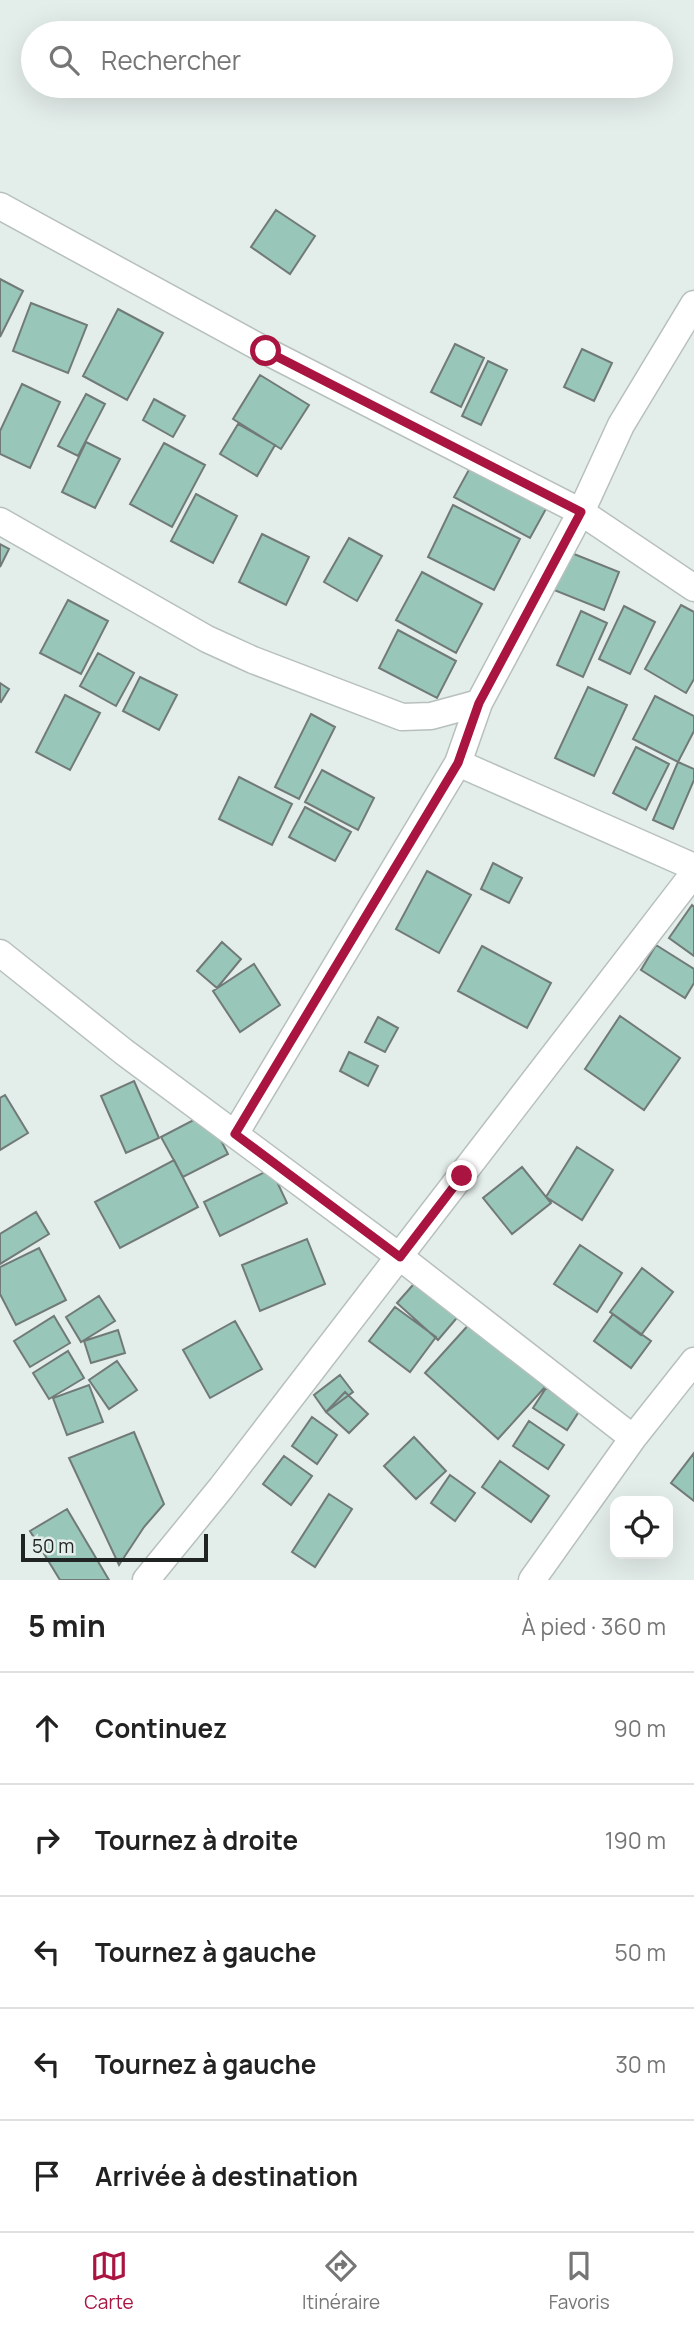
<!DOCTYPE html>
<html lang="fr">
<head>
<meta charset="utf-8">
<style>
	:root { --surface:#fff; --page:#f2f2f2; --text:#222; --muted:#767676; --line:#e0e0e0; --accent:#aa1441 }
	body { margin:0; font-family:Manrope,sans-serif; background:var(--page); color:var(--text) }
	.controls { position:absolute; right:21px; bottom:21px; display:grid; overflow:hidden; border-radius:14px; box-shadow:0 7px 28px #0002 }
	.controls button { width:63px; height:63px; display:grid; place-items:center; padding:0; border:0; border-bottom:2px solid var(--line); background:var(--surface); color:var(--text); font:35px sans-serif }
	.scale { position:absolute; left:21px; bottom:18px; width:187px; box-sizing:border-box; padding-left:7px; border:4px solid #202423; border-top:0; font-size:19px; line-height:24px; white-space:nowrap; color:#202423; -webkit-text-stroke:5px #e3edea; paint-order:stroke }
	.stop { position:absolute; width:21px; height:21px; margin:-16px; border:5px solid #aa1441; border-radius:50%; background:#fff }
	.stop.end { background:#aa1441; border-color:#fff; box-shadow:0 2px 7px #0008 }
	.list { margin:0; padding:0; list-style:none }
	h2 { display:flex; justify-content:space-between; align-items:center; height:91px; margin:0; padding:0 28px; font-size:30px }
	h2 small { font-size:23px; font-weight:400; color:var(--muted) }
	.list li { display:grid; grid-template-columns:46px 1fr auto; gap:21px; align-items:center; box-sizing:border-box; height:112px; padding:0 28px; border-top:2px solid var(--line) }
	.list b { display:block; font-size:26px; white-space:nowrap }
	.list em { font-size:23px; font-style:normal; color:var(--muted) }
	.icon { flex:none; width:38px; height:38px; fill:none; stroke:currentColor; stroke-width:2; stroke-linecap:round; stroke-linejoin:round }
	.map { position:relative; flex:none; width:694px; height:1580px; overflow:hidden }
	.search { position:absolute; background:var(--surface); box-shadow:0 7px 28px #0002; left:21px; right:21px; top:21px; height:77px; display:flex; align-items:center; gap:18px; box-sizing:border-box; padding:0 24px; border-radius:38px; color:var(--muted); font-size:26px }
	.sheet { height:651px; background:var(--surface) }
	nav { display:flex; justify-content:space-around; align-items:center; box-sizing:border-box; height:98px; border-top:2px solid var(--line); background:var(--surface); font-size:19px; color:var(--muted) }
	nav a { display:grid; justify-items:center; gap:4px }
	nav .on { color:var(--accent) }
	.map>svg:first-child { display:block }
</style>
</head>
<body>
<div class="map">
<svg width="694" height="1580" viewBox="0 0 694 1580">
	<rect width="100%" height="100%" fill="#e3edea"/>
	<path fill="#98c6b9" stroke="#717a77" stroke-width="2" d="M 276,210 L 315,236 L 290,274 L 251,247 Z
		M 0,279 L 23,291 L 0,337 Z
		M 31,303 L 87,325 L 68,373 L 13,351 Z
		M 118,309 L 163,333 L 127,400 L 83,376 Z
		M 455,344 L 484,358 L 461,407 L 431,392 Z
		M 582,349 L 612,363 L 594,401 L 564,387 Z
		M 488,361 L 507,370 L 481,425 L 462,416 Z
		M 260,375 L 309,405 L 281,449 L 233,419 Z
		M 22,384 L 60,402 L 30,468 L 0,454 L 0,431 Z
		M 86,394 L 105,404 L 78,456 L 58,446 Z
		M 154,399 L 185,416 L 173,437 L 143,420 Z
		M 238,424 L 275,445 L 257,476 L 220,454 Z
		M 86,442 L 120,459 L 95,508 L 62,492 Z
		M 164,443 L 205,465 L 172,527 L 130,504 Z
		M 471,466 L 547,507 L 530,538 L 454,497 Z
		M 196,494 L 237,516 L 213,563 L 171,541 Z
		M 453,505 L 520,539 L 494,590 L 428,557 Z
		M 262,534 L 309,557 L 286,605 L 239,582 Z
		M 349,538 L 382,556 L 357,601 L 324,582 Z
		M 0,544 L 9,549 L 0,567 Z
		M 564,550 L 619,572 L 604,610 L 549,588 Z
		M 422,572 L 482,604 L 456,653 L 396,620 Z
		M 68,600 L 108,621 L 81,674 L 40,653 Z
		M 681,605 L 694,612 L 694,679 L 686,693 L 645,669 Z
		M 624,606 L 655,622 L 630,674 L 599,659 Z
		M 581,611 L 607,623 L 583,677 L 557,665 Z
		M 398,630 L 456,661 L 437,698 L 379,668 Z
		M 98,653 L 134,673 L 116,706 L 80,686 Z
		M 140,677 L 177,695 L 159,730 L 123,711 Z
		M 0,683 L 9,689 L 1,702 L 0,701 Z
		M 588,687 L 627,705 L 594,776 L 555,758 Z
		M 65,695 L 100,713 L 70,770 L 36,752 Z
		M 655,696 L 694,716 L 694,731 L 678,762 L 633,739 Z
		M 311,714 L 335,727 L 299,799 L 275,787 Z
		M 636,747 L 669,764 L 646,810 L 613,793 Z
		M 678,762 L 694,769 L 694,780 L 673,829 L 653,820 Z
		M 322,770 L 374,798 L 358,830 L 305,802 Z
		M 239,777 L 292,804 L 272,845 L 219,819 Z
		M 305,807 L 351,832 L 335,861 L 289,837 Z
		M 493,863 L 522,878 L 509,903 L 481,889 Z
		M 427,871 L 471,895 L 439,953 L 396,929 Z
		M 692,905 L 694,907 L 694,956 L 669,938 Z
		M 222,942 L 241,959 L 217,988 L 197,971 Z
		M 656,945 L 694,969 L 694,983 L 685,998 L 641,970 Z
		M 482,946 L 551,983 L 527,1028 L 458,991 Z
		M 254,964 L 280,1005 L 240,1032 L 213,991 Z
		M 620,1016 L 680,1058 L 644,1110 L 585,1069 Z
		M 378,1017 L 398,1028 L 385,1052 L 365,1042 Z
		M 349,1052 L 378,1066 L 368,1086 L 340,1071 Z
		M 134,1081 L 159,1138 L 126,1153 L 101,1096 Z
		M 5,1095 L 28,1133 L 0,1150 L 0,1098 Z
		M 207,1113 L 228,1154 L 183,1177 L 161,1137 Z
		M 577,1147 L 613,1170 L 582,1220 L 546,1197 Z
		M 174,1160 L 198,1207 L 120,1248 L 95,1202 Z
		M 522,1167 L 551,1203 L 512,1234 L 483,1198 Z
		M 271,1169 L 287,1203 L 220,1236 L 204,1202 Z
		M 36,1212 L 49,1234 L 0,1264 L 0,1234 Z
		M 307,1239 L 325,1284 L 260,1311 L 242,1265 Z
		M 580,1245 L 622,1273 L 597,1312 L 554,1284 Z
		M 39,1248 L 66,1300 L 16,1325 L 0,1294 L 0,1267 Z
		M 642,1268 L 673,1292 L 641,1335 L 610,1312 Z
		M 420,1277 L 461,1313 L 438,1340 L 397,1303 Z
		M 99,1296 L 115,1321 L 81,1342 L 66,1317 Z
		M 395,1307 L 436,1337 L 410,1372 L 369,1341 Z
		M 613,1314 L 651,1341 L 631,1368 L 594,1341 Z
		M 54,1316 L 70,1343 L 30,1367 L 14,1341 Z
		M 235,1321 L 262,1369 L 210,1398 L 183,1350 Z
		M 472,1321 L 545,1387 L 498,1439 L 425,1373 Z
		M 118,1330 L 125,1353 L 91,1363 L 84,1341 Z
		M 68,1351 L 84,1378 L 49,1399 L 33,1373 Z
		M 117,1361 L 137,1390 L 109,1409 L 89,1380 Z
		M 340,1375 L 353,1392 L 326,1412 L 314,1395 Z
		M 89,1385 L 103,1422 L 67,1435 L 53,1398 Z
		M 546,1388 L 580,1410 L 567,1430 L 533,1408 Z
		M 345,1392 L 368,1414 L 349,1433 L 326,1412 Z
		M 312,1417 L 337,1435 L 317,1464 L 292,1446 Z
		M 529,1421 L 564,1445 L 548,1469 L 513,1446 Z
		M 134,1432 L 164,1504 L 144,1527 L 119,1565 L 69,1458 Z
		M 414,1437 L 446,1471 L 416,1499 L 384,1466 Z
		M 694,1453 L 694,1501 L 671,1483 Z
		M 284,1456 L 312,1476 L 291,1505 L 263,1484 Z
		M 500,1461 L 549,1496 L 531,1522 L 482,1487 Z
		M 450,1475 L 475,1493 L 455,1521 L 431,1503 Z
		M 329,1494 L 352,1509 L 315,1567 L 292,1552 Z
		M 67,1509 L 109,1580 L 60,1580 L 30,1531 Z"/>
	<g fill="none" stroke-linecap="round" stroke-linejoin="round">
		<g stroke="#b7c0bd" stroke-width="29">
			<path id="street" d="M 0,206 L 266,351 L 581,512 L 694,588
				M 0,521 L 207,639 L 253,660 L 402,717 L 431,716 L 479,703
				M 458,763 L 694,867
				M 0,953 L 124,1052 L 400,1257 L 633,1438
				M 235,1134 L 458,763 L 479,703 L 581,512 L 621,425 L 694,304
				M 146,1580 L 221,1488 L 694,873
				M 532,1580 L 633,1438 L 694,1361"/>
		</g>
		<use href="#street" stroke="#fff" stroke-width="26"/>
	</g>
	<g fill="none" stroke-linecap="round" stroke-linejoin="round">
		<path stroke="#aa1441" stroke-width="9" d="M 266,351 L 581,512 L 479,703 L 458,763 L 235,1134 L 400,1257 L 462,1176"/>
	</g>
</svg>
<div class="controls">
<button><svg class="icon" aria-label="locate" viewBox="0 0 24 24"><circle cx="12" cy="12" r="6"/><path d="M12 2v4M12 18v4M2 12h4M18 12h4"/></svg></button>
</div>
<div class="scale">50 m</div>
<div class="stop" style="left:266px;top:351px"></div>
<div class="stop end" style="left:462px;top:1176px"></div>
<div class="search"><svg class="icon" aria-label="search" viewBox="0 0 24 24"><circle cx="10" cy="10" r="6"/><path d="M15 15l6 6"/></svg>Rechercher</div>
</div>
<section class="sheet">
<h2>5 min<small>À pied · 360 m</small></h2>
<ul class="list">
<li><svg class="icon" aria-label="ahead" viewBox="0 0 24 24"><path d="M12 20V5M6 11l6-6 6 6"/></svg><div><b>Continuez</b></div><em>90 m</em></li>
<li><svg class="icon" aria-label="right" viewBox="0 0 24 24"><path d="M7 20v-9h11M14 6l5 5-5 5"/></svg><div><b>Tournez à droite</b></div><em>190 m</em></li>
<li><svg class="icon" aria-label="left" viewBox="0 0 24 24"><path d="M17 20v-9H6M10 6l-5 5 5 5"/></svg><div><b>Tournez à gauche</b></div><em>50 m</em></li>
<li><svg class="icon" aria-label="left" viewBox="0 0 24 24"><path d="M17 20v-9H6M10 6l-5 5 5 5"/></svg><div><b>Tournez à gauche</b></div><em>30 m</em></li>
<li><svg class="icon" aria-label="arrive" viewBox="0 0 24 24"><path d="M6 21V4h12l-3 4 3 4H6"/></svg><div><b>Arrivée à destination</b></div></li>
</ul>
</section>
<nav>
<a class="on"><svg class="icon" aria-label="map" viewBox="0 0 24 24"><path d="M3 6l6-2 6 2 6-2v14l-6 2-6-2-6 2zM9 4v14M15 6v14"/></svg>Carte</a>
<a><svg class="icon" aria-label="directions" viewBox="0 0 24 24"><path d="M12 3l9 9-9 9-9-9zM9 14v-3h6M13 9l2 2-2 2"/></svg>Itinéraire</a>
<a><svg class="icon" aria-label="saved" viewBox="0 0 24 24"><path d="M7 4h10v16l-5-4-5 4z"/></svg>Favoris</a>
</nav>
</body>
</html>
